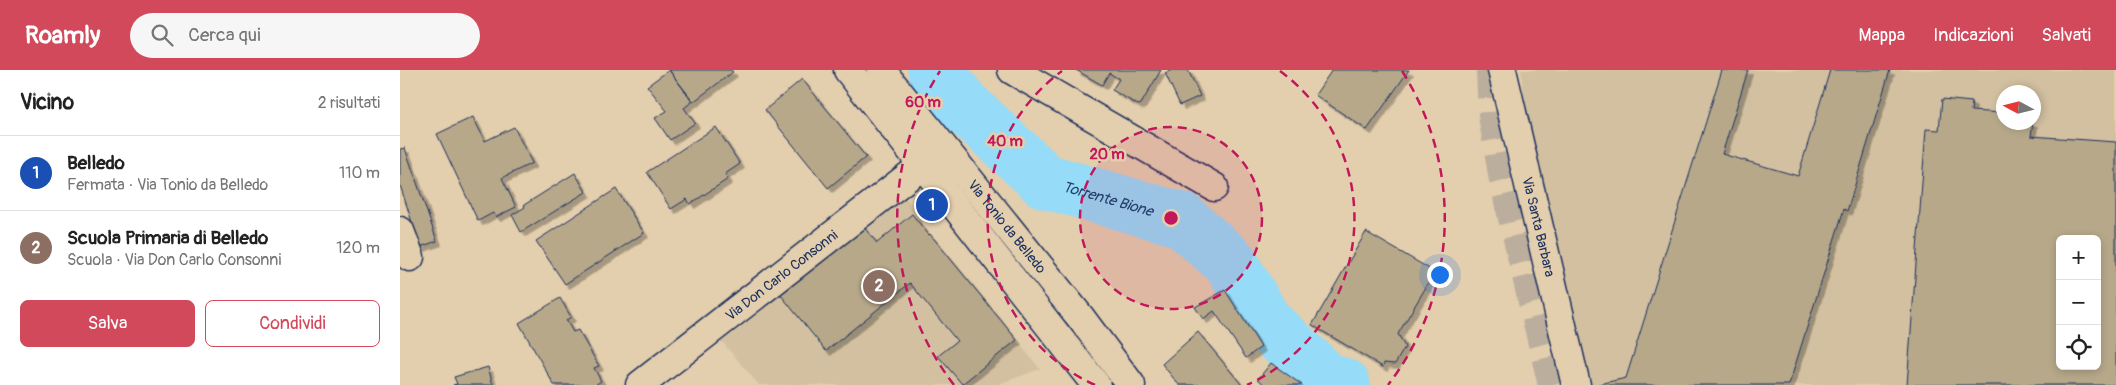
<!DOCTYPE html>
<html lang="it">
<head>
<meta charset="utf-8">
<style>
	:root { --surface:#fff; --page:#f6f6f6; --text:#222; --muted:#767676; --line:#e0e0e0; --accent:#d1495b }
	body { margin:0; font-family:Pangolin,sans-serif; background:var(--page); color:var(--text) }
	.controls { position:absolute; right:15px; bottom:15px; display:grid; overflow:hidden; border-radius:8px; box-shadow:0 2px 8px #0003 }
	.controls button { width:45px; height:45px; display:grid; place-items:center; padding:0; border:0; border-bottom:1px solid var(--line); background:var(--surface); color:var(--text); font:25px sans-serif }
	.compass { position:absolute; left:1596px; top:15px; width:45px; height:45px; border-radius:50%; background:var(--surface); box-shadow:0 2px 8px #0003; rotate:277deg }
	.you { position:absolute; left:1039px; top:204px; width:18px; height:18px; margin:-12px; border:4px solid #fff; border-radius:50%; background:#1a73e8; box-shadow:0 0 0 8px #1a73e833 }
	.badge { display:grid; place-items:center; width:32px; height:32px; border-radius:50%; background:var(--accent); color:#fff; font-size:16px; font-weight:700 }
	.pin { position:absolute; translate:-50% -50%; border:2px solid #fff; box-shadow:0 1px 5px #0006 }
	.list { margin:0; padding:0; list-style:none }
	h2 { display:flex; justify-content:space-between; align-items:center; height:65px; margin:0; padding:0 20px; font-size:21px }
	h2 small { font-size:16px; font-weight:400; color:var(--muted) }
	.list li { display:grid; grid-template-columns:32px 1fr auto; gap:15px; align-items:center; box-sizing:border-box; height:75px; padding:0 20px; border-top:1px solid var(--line) }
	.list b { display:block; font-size:19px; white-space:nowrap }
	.list p { margin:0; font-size:16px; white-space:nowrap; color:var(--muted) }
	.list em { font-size:16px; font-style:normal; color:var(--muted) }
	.actions { display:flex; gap:10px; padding:15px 20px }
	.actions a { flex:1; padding:11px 0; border:1px solid var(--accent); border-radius:8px; text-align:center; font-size:18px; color:var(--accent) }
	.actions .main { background:var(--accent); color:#fff }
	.icon { flex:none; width:28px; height:28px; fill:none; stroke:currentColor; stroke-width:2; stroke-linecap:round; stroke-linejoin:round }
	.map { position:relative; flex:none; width:1716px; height:315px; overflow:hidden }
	header { display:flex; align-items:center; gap:30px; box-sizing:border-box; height:70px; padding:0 25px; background:var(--accent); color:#fff }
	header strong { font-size:24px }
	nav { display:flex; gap:28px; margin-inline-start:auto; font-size:18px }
	.search { width:350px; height:45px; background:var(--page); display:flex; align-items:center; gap:12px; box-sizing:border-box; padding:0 18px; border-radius:28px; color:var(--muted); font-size:19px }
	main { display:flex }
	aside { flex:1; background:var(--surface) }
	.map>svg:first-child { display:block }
</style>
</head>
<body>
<header>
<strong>Roamly</strong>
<div class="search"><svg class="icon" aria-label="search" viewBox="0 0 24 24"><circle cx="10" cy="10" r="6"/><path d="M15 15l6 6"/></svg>Cerca qui</div>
<nav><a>Mappa</a><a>Indicazioni</a><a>Salvati</a></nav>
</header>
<main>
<aside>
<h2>Vicino<small>2 risultati</small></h2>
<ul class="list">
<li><span class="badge" style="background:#1a4fb4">1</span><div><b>Belledo</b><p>Fermata · Via Tonio da Belledo</p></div><em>110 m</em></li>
<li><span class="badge" style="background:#8d6e63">2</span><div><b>Scuola Primaria di Belledo</b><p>Scuola · Via Don Carlo Consonni</p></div><em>120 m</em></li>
</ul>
<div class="actions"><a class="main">Salva</a><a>Condividi</a></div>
</aside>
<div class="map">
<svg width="1716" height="315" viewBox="0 0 1716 315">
	<defs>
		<filter id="shadow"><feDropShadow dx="4.5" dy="4.5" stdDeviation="0" flood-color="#0004"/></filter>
	</defs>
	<rect width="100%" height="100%" fill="#e3cead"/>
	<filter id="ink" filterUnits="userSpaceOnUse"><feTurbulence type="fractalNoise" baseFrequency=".02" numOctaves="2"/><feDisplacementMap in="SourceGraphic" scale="10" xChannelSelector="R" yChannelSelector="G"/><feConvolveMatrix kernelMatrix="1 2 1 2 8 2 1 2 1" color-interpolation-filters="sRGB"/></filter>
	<g filter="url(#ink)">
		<path fill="#d2c0a1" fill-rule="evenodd" d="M 1121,0 L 1716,0 L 1716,315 L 1189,315 L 1124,26 ZM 1604,22 L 1634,22 L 1634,52 L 1604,52 ZM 1660,169 L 1697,169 L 1697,296 L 1660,296 Z
			M 503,123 L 530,164 L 640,299 L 596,315 L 359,315 L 319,268 Z"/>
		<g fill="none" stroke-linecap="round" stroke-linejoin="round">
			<path stroke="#96dbf8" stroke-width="55" id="s1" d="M 535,0 L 563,35 L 645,111 L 782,150 L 830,192 L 865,252 L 929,312 L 943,315"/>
		</g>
		<path fill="#b7a88a" stroke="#1b2f5e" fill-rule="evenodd" filter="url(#shadow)" d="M 269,0 L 293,31 L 284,38 L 295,53 L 270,70 L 255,48 L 267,41 L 247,16 Z
			M 269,0 L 331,0 L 333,2 L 293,32 Z
			M 676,0 L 761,0 L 741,34 L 738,35 L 712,20 L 719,9 L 709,3 L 702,15 Z
			M 772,0 L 788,0 L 800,26 L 780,35 L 765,3 Z
			M 932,0 L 1009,0 L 967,60 L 915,25 Z
			M 1322,0 L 1348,0 L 1322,84 L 1398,106 L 1430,0 L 1490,0 L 1447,141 L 1444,139 L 1389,315 L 1195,315 L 1226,308 Z
			M 402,9 L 466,87 L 428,118 L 365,40 Z
			M 1542,29 L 1572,32 L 1571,41 L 1604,43 L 1604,52 L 1633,52 L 1631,66 L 1716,72 L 1716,315 L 1507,315 L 1526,59 L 1539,60 ZM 1660,169 L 1697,169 L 1697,296 L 1660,296 Z
			M 73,47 L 85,71 L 114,57 L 132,93 L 102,108 L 116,137 L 96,147 L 93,143 L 78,151 L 37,64 Z
			M 316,57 L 340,94 L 325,104 L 328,109 L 290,134 L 287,129 L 271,139 L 247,102 Z
			M 5,78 L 37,171 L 20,177 L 0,115 L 0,79 Z
			M 175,103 L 186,122 L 121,162 L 112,145 L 125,137 L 124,135 Z
			M 216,119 L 244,163 L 165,214 L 136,171 Z
			M 512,144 L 529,165 L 530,164 L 617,270 L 562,314 L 538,286 L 557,271 L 510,213 L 426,281 L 380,224 L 463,156 L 477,173 Z
			M 966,162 L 1035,202 L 998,264 L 1005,277 L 995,294 L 984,293 L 983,297 L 912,255 Z
			M 825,220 L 861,277 L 846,288 L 814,241 L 803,249 L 795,237 Z
			M 160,228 L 171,247 L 166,250 L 173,262 L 178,260 L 199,296 L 194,298 L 201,311 L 195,315 L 154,315 L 119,253 Z
			M 798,262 L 842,315 L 779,315 L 762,294 Z
			M 871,293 L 902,315 L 865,315 L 858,309 Z
			M 88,297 L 93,315 L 53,315 L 57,314 L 54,307 Z"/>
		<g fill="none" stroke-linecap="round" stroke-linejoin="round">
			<path stroke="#bbae9d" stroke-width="28" stroke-dasharray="28 14" stroke-linecap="butt" d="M 1090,0 L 1092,45 L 1103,110 L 1152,315"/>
			<g stroke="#1b2f5e" stroke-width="31">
				<g id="minor">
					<path d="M 612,0 L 814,117"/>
					<path id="s2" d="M 1102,0 L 1176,315"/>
					<path d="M 0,161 L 10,187"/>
					<path id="s3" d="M 240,315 L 523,95"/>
				</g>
			</g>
			<g stroke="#1b2f5e" stroke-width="31">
				<g id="major">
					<path d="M 448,0 L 696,315"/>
					<path id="s4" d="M 481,0 L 681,248 L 731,315"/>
				</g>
			</g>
			<use href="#minor" stroke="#e3cead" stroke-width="28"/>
			<use href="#major" stroke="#e3cead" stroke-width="28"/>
		</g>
	</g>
	<circle cx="771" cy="148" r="91" fill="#c2185b" fill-opacity=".12"/>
	<g fill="none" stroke="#c2185b" stroke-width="2.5" stroke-dasharray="9 6">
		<circle cx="771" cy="148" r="91"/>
		<path d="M695 315A183 183 0 0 1 662 1M880 1A183 183 0 0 1 847 315"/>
		<path d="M554 315A274 274 0 0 1 540 1M1002 1A274 274 0 0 1 988 315"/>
	</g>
	<g text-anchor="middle" stroke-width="5" stroke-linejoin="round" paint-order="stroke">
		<g font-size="14" fill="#1b2f5e" stroke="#e3cead">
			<text dy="5" stroke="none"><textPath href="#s4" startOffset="201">Via Tonio da Belledo</textPath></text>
			<text dy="5" stroke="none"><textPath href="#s2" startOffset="161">Via Santa Barbara</textPath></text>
			<text dy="5" stroke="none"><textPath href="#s3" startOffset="179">Via Don Carlo Consonni</textPath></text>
		</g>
		<g font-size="15" font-style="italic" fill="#27406d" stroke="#e3cead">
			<text dy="5" stroke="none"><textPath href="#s1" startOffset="222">Torrente Bione</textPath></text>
		</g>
	</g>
	<circle cx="771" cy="148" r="8" fill="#c2185b" stroke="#e3cead" stroke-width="2.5"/>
	<g font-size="15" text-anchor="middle" font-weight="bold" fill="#c2185b" stroke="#e3cead" stroke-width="5" stroke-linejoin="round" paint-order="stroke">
		<text x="523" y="37">60 m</text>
		<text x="605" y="76">40 m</text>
		<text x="707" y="89">20 m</text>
	</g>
</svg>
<div class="controls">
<button>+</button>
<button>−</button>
<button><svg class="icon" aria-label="locate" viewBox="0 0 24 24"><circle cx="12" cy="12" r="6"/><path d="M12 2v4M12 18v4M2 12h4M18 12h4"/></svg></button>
</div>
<svg class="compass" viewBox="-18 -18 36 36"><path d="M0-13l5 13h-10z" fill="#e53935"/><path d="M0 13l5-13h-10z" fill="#767676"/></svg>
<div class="you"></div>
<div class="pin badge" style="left:532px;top:135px;background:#1a4fb4">1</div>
<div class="pin badge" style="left:479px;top:216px;background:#8d6e63">2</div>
</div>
</main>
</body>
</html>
